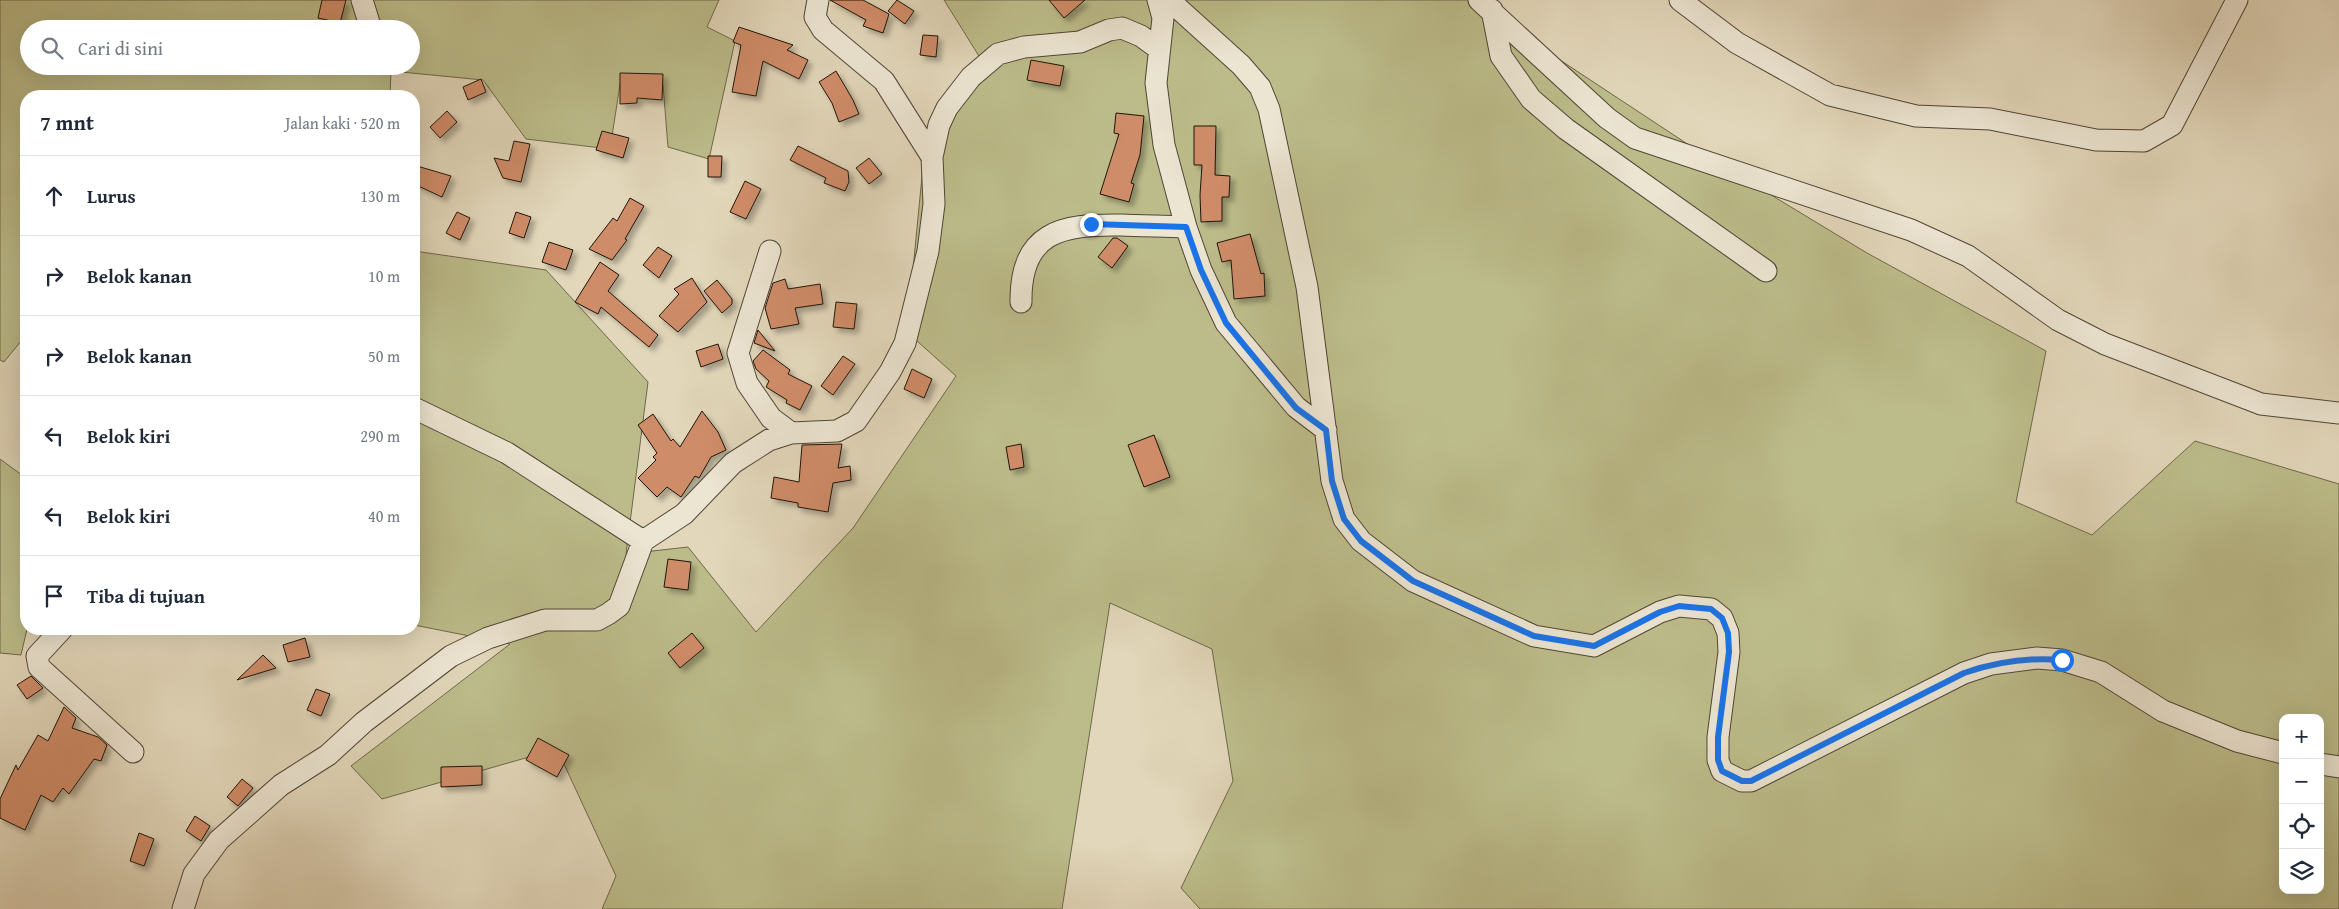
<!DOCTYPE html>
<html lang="id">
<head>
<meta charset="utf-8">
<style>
	:root { --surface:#fff; --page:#f6f6f7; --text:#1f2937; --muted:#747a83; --line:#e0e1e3 }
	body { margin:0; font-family:"Gentium Book Plus",serif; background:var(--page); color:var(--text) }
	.controls { position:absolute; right:15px; bottom:15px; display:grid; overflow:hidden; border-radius:10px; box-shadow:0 5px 20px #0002 }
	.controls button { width:45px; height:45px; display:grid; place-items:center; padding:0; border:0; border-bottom:1px solid var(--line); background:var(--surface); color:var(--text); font:25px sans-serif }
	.stop { position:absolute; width:15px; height:15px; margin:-11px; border:4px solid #1a73e8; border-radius:50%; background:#fff }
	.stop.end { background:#1a73e8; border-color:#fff; box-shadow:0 1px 5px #0008 }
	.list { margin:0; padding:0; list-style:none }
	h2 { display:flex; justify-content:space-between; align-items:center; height:65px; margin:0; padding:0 20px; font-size:21px }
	h2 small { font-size:16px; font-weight:400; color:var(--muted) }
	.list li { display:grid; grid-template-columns:32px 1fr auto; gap:15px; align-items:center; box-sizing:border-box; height:80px; padding:0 20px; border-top:1px solid var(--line) }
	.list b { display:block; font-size:19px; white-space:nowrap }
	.list em { font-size:16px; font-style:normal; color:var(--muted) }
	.icon { flex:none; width:28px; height:28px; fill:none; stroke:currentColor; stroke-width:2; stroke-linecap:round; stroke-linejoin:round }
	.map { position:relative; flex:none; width:2339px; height:909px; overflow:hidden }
	.search { position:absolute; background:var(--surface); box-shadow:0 5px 20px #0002; left:20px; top:20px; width:400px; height:55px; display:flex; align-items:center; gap:12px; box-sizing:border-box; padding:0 18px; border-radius:28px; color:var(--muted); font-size:19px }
	.panel { position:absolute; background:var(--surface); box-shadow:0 5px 20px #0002; left:20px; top:90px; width:400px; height:545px; border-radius:20px }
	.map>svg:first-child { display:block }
</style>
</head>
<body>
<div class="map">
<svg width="2339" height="909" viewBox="0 0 2339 909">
	<defs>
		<filter id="shadow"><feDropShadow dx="4.5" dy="4.5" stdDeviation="2.5" flood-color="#0004"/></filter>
	</defs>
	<rect width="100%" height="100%" fill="#e2d7ba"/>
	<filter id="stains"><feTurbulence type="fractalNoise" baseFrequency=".004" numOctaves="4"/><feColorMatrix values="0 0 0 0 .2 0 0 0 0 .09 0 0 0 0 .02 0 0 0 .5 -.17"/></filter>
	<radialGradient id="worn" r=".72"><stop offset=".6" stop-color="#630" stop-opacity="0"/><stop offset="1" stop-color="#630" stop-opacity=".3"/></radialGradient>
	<path fill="#bcbc8a" stroke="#6e684a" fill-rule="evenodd" d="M 0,0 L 719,0 L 707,27 L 735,41 L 709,159 L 668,147 L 663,85 L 621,78 L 610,149 L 526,139 L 483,80 L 391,71 L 390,96 L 26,96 L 26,335 L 4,362 L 0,360 ZM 29,29 L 411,29 L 411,66 L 29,66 Z
		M 944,0 L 1469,0 L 1695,149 L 1867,253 L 2046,351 L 2016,502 L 2092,535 L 2195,441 L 2339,484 L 2339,909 L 1200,909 L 1181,888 L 1233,781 L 1212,649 L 1110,603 L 1062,909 L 602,909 L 616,876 L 557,749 L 382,799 L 351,766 L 510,644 L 414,625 L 414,251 L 546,270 L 648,382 L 626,554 L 688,547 L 756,632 L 853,528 L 956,376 L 907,332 L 925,145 L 987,69 ZM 2283,718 L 2320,718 L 2320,890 L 2283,890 Z
		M 0,459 L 26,478 L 27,629 L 21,655 L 0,653 Z"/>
	<path fill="#cf8c67" stroke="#1f150b" filter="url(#shadow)" d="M 322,0 L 346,0 L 340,23 L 318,18 Z
		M 830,0 L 863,0 L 889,14 L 883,33 L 863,26 L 866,20 Z
		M 897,0 L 914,11 L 905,24 L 888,11 Z
		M 1049,0 L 1085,0 L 1064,18 Z
		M 739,27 L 793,45 L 787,50 L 808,60 L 799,79 L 763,61 L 756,96 L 732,92 L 741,45 L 733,42 Z
		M 923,35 L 938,36 L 936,57 L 920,55 Z
		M 1031,60 L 1064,66 L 1060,86 L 1027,80 Z
		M 836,71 L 853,100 L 859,114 L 839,122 L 832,103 L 819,82 Z
		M 620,73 L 663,74 L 662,100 L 637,98 L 637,103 L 620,104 Z
		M 481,79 L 486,92 L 468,100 L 463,87 Z
		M 447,111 L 457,122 L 440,138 L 430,127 Z
		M 1116,113 L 1144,116 L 1140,155 L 1131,183 L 1134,184 L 1129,202 L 1100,194 L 1119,134 L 1114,133 Z
		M 1194,126 L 1216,126 L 1215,175 L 1230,176 L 1229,197 L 1222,197 L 1222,221 L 1201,222 L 1200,195 L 1202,165 L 1194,165 Z
		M 602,131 L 629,138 L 623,158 L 596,150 Z
		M 514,141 L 530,144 L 521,182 L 503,178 L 494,158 L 509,161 Z
		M 798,146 L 848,171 L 849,182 L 845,191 L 824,183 L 826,178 L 790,160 Z
		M 708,156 L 722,156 L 721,177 L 708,177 Z
		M 869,158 L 882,174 L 869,184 L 856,168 Z
		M 417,166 L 451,176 L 442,197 L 414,184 Z
		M 745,181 L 761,189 L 746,219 L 730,212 Z
		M 630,198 L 644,206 L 625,239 L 627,240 L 612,260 L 589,249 L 613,218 L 617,221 Z
		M 457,212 L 470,218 L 460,240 L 446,233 Z
		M 516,212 L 531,217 L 524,238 L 509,233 Z
		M 1250,234 L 1261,274 L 1264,273 L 1265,296 L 1234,299 L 1231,260 L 1222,262 L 1217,243 Z
		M 1113,238 L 1117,238 L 1128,246 L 1112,268 L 1098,257 Z
		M 549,242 L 573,250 L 566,270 L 542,262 Z
		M 658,247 L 672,256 L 659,278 L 643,265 Z
		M 600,262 L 619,275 L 608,291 L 658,335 L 649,347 L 601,307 L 598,314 L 575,302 Z
		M 692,278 L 707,302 L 678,332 L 659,316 L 679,294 L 674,289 Z
		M 785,279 L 788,289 L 820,284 L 823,304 L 795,308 L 799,324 L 771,329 L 765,308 L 773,283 Z
		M 717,280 L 732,299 L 732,304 L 722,313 L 704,291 Z
		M 836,302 L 857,304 L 854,329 L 833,327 Z
		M 758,330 L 775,351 L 754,343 Z
		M 718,344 L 723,359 L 701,367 L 696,351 Z
		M 763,350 L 790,370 L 788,374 L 812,386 L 800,410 L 786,403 L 787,400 L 766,387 L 769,381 L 756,369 L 753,361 Z
		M 843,356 L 855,364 L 833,395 L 821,386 Z
		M 912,369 L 932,379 L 924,398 L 904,389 Z
		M 702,411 L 718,432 L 726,450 L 711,457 L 699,478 L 695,476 L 681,497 L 667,487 L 657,497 L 638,478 L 656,460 L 653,457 L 657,453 L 638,425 L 653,414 L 671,441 L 673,439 L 680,447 Z
		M 1154,435 L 1170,477 L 1144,487 L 1128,445 Z
		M 842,444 L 838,468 L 850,466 L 851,480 L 833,483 L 828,512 L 798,507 L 798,503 L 771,498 L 774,477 L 799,482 L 802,445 Z
		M 1021,444 L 1024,467 L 1010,470 L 1006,447 Z
		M 668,559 L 691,562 L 688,590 L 664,587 Z
		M 692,633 L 704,648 L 680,668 L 668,653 Z
		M 305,638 L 310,657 L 288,662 L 283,645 Z
		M 263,655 L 276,668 L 237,680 Z
		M 31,676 L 43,688 L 27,699 L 17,685 Z
		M 316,689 L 330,694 L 321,716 L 307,710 Z
		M 64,707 L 76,718 L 72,728 L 98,737 L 107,745 L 101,761 L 94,759 L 69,794 L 63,788 L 53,802 L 41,795 L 25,830 L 0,818 L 0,799 L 16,765 L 18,770 L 38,735 L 48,741 Z
		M 538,738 L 569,755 L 557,777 L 526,760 Z
		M 482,766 L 482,785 L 441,787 L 441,767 Z
		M 242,779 L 253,788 L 238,806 L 227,797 Z
		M 195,816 L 210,826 L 201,841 L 186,831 Z
		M 139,833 L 154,839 L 144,866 L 130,861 Z"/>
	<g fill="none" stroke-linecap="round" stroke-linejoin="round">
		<g stroke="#504637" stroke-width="23">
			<path id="minor" d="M 362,0 L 371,29
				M 1158,0 L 1163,18 L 1156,83 L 1164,145 L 1186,227 L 1201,270 L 1226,323 L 1296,407 L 1326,430
				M 1169,0 L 1241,65 L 1260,87 L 1269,109 L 1307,287 L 1332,481 L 1344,519 L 1361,541 L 1413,581 L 1534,636 L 1594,646 L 1660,612 L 1679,606 L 1711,609 L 1722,618 L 1728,633 L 1729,652 L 1718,737 L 1718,760 L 1722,771 L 1742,781 L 1751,781 L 1964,673 L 1991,664 L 2037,658 L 2062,660 L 2101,672 L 2163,711 L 2237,741 L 2283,753
				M 1479,0 L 1607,118 L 1635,138 L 1911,230 L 1968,256 L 2058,320 L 2105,344 L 2261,404 L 2339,413
				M 1680,0 L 1737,43 L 1830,95 L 1916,116 L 1990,119 L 2096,140 L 2144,141 L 2172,125 L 2237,0
				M 1492,10 L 1501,56 L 1531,99 L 1566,129 L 1766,271
				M 932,157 L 939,125 L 947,108 L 971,77 L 998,54 L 1024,47 L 1080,42 L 1109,30 L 1122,28 L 1141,36 L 1159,49
				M 770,251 L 738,353 L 747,383 L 771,418 L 791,433
				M 1021,302 C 1020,232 1061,224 1121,225 C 1142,226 1164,226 1186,227
				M 414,408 L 507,453 L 643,541
				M 62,629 L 37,656 L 39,667 L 133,752
				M 2320,764 L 2339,767
				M 183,909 L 194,874 L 219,840 L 281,785 L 328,755 L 364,722 L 451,656 L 488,638 L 545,620 L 597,620 L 608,614 L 619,606 L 643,541 L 684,514 L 733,463 L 769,440 L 791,433 L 837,431 L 856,421 L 890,372 L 905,343 L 928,251 L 934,204 L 932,157 L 884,81 L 823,30 L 815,17 L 818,0"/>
		</g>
		<use href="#minor" stroke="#ece5d2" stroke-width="21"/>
	</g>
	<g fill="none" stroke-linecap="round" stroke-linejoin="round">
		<path stroke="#1a73e8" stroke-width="6" d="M 1091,224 L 1186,227 L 1201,270 L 1226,323 L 1296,408 L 1326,430 L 1332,481 L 1344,519 L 1361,541 L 1413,581 L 1534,636 L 1594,646 L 1660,612 L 1679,606 L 1711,609 L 1722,618 L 1728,633 L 1729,652 L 1718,737 L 1718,760 L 1722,771 L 1742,781 L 1751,781 L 1964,673 C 1996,662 2028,657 2062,660"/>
	</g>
	<rect width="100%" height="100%" filter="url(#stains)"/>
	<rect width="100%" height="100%" fill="url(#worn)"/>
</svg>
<div class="controls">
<button>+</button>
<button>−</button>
<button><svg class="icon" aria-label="locate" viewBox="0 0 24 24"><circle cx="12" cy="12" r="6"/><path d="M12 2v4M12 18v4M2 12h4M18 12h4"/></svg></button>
<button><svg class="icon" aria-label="layers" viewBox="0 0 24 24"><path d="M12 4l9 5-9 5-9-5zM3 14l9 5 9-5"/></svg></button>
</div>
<div class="stop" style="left:2062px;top:660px"></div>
<div class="stop end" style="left:1091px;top:224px"></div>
<div class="search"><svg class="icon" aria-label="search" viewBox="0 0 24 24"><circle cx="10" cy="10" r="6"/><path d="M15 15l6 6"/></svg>Cari di sini</div>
<section class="panel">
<h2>7 mnt<small>Jalan kaki · 520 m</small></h2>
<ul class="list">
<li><svg class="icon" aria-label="ahead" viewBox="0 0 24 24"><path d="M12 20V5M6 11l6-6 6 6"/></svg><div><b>Lurus</b></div><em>130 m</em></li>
<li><svg class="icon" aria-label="right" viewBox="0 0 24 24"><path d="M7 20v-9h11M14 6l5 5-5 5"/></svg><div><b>Belok kanan</b></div><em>10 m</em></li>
<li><svg class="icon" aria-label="right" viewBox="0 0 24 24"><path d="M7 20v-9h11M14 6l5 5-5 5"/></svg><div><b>Belok kanan</b></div><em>50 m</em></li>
<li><svg class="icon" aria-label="left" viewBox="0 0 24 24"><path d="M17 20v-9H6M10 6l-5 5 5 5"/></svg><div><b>Belok kiri</b></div><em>290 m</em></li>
<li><svg class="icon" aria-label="left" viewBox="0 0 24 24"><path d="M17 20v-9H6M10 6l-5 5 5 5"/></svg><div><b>Belok kiri</b></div><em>40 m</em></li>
<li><svg class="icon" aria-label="arrive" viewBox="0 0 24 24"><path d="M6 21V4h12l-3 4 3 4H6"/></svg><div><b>Tiba di tujuan</b></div></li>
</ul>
</section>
</div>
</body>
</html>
